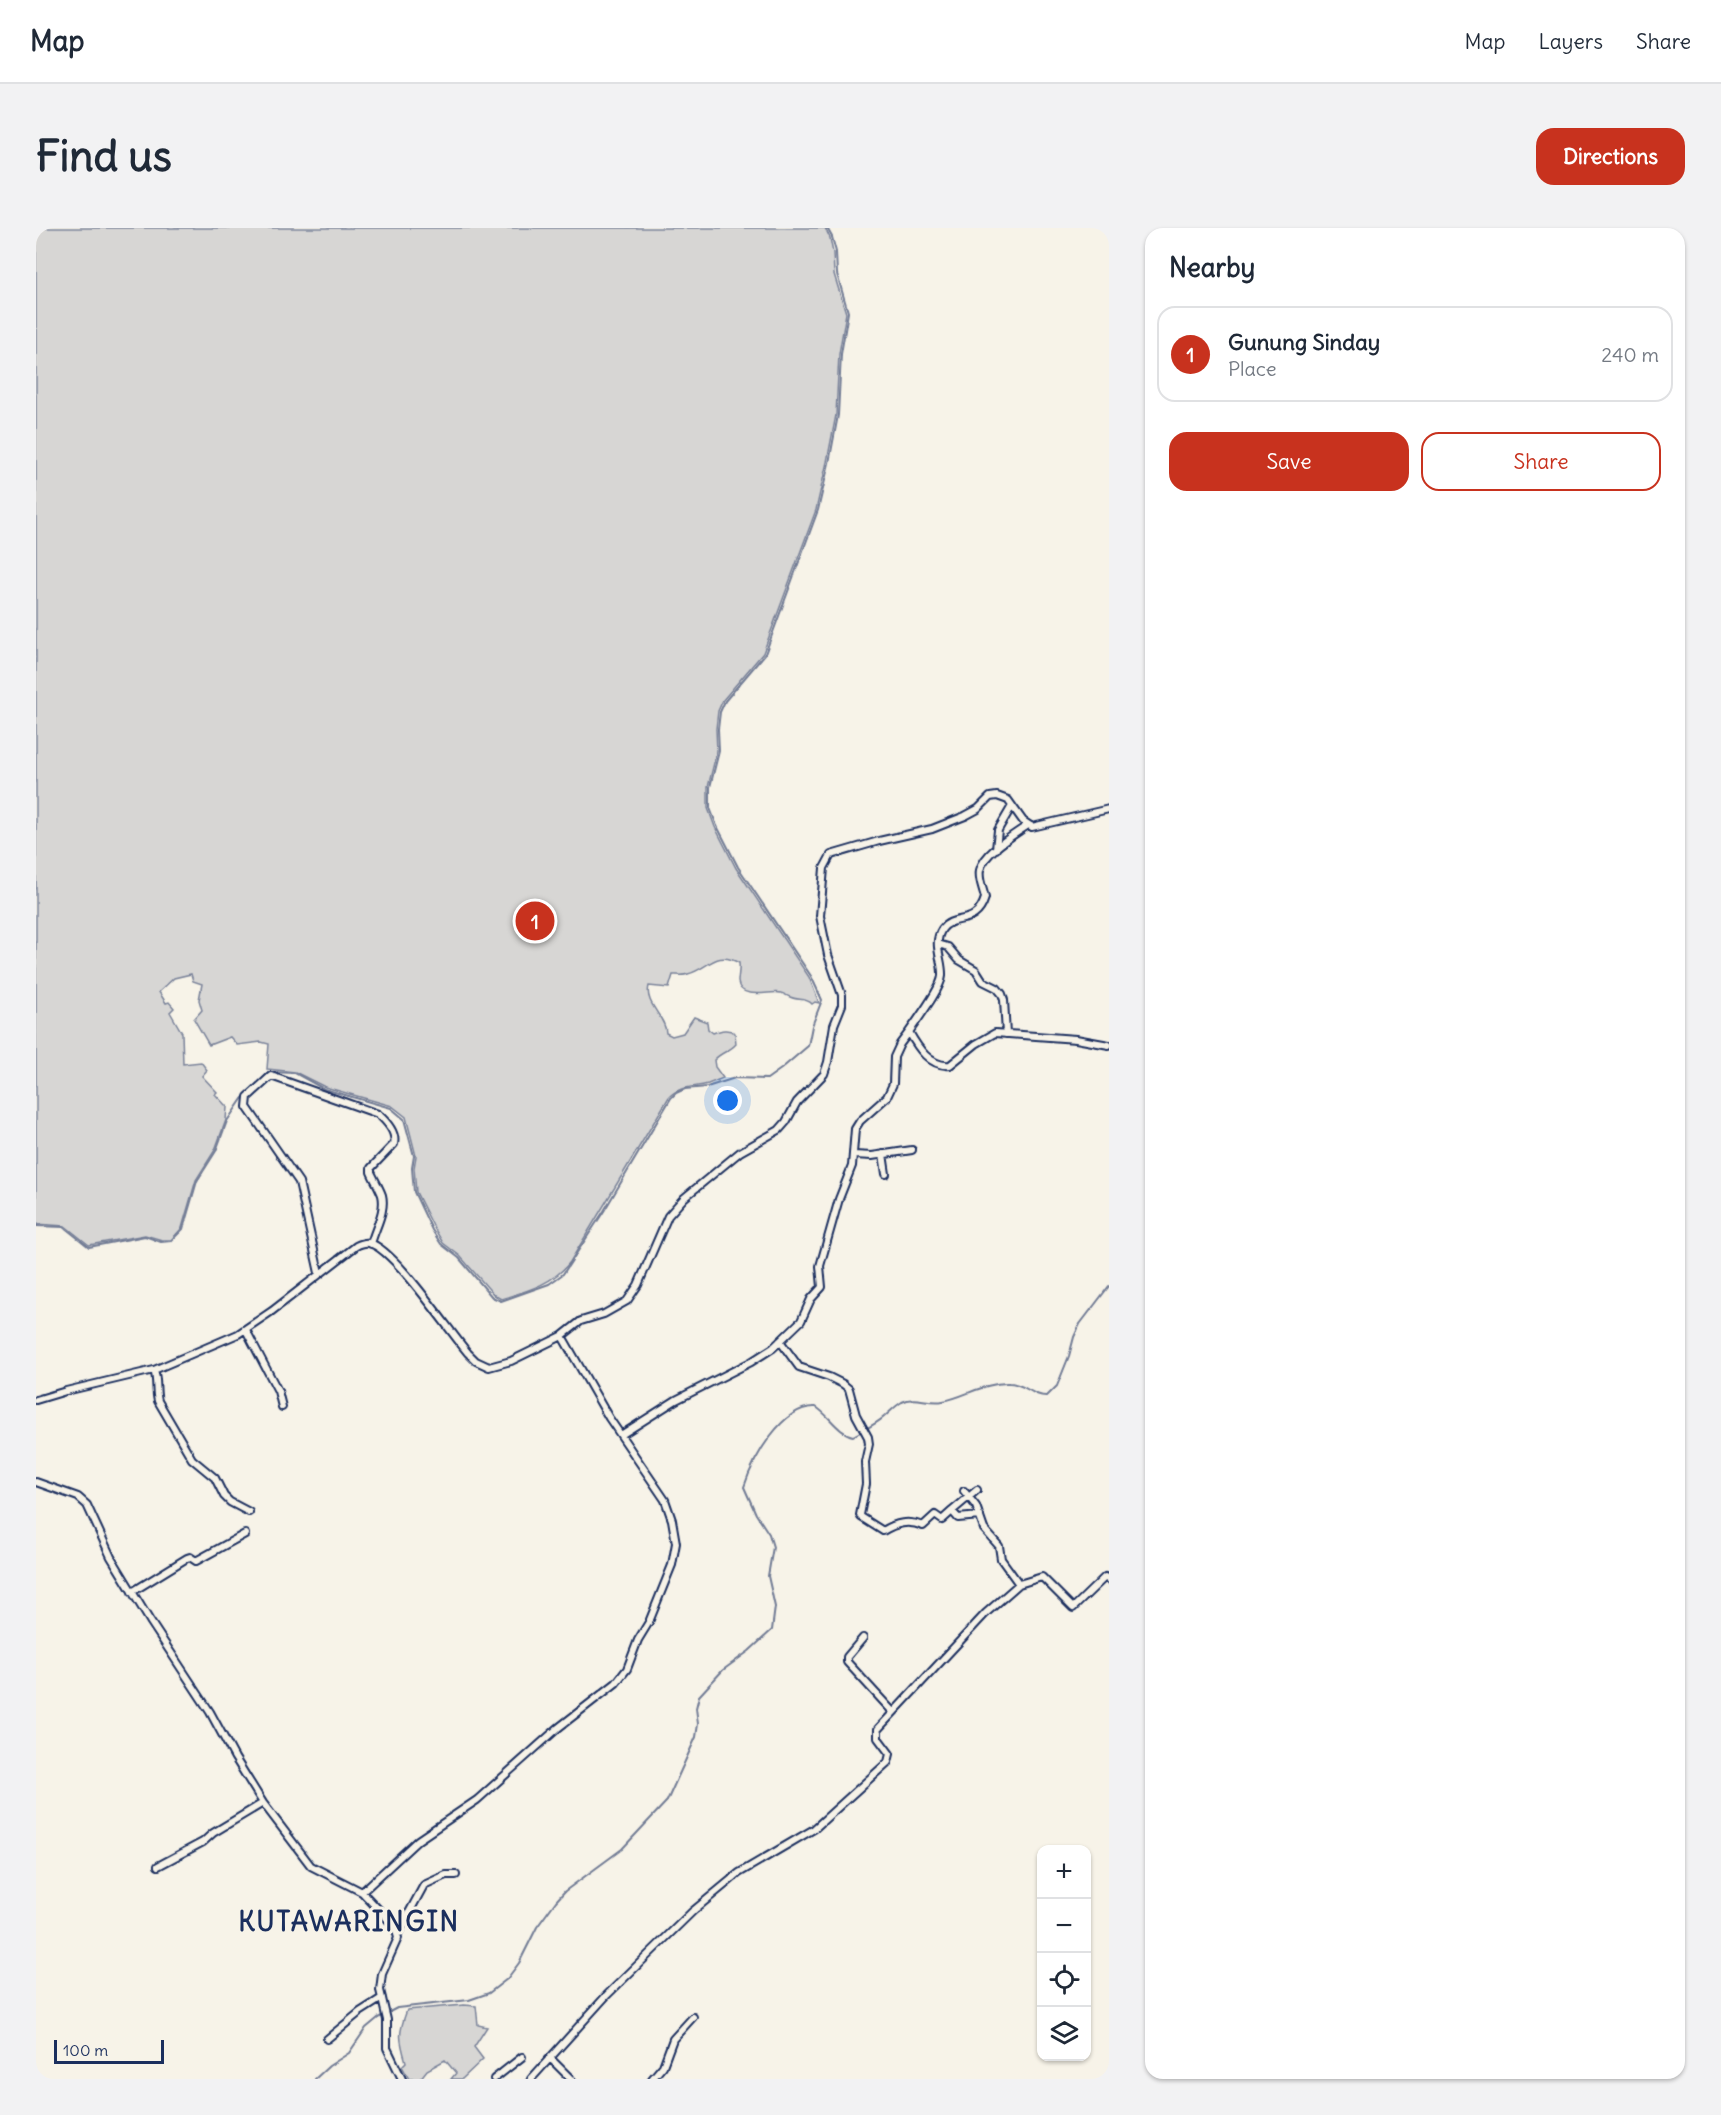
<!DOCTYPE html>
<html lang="en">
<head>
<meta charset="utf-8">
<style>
	:root { --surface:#fff; --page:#f2f2f3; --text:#1f2937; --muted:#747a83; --line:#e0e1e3; --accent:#c8321e }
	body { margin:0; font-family:Delius,sans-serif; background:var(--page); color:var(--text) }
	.controls { position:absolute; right:18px; bottom:18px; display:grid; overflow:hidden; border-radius:12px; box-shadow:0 2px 4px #0004 }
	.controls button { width:54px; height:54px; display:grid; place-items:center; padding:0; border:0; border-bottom:2px solid var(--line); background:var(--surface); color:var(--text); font:30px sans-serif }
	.scale { position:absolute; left:18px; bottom:15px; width:110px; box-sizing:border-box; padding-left:6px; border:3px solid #1b2f5e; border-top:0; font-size:16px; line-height:21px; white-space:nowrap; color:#1b2f5e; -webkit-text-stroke:4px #f7f3e8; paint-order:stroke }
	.you { position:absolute; left:692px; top:873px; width:21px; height:21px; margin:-15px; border:4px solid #fff; border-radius:50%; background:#1a73e8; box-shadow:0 0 0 9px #1a73e833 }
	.badge { display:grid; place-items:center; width:39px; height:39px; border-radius:50%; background:var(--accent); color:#fff; font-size:20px; font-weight:700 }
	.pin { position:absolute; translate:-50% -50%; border:3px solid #fff; box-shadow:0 2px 6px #0006 }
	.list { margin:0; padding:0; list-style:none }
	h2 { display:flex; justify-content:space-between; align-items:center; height:78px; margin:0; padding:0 24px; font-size:26px }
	h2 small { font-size:20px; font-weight:400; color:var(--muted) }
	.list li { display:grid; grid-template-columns:39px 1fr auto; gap:18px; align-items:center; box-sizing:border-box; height:96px; margin:0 12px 12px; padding:0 12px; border:2px solid var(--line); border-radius:18px }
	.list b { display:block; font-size:22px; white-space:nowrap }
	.list p { margin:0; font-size:20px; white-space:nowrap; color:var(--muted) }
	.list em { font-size:20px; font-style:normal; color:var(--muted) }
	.actions { display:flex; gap:12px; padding:18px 24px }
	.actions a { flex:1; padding:14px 0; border:2px solid var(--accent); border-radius:18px; text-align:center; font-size:21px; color:var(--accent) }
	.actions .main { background:var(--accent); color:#fff }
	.icon { flex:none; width:33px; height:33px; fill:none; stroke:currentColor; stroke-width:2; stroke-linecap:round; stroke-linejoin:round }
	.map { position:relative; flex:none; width:1073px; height:1851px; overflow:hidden; border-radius:18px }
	header { display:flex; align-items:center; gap:36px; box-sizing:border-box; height:84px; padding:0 30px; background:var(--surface); border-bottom:2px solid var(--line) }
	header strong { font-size:28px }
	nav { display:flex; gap:33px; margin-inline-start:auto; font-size:21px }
	.intro { display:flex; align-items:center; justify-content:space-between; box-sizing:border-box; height:144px; padding:0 36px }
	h1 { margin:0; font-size:42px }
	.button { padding:15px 27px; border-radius:18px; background:var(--accent); color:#fff; font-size:21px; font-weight:700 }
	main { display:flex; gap:36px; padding:0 36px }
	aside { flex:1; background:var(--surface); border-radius:18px; box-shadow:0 2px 4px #0004 }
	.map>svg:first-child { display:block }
</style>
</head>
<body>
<header>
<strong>Map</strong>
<nav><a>Map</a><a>Layers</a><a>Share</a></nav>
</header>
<div class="intro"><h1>Find us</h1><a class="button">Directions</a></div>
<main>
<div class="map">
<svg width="1073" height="1851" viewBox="0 0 1073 1851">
	<rect width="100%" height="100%" fill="#f7f3e8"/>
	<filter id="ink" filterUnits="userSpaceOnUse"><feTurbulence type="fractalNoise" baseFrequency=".0167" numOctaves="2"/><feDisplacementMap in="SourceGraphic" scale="12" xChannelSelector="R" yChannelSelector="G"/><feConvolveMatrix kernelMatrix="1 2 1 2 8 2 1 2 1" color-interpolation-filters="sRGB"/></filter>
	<g filter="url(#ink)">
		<path fill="#d7d6d4" stroke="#798299" stroke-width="1.5" d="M 0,0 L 789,0 L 794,10 L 797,25 L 798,46 L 810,85 L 803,126 L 800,187 L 791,234 L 780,282 L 727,425 L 687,472 L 682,483 L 680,501 L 681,523 L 672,559 L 672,580 L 679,599 L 700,640 L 773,749 L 783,775 L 779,774 L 776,776 C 770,769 762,773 754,769 C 751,768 749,766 745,765 C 736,762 704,773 702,754 C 702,748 704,742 703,735 C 680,721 672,741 652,746 C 648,748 642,747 637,747 L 633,760 L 613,758 C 608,776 630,789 630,805 L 636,808 L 647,805 L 658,789 L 671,794 L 672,801 L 677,805 C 685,802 692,800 699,805 L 700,816 C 693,824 685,824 678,832 L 679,839 L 687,850 C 682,852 677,854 672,856 C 658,860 645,857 633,869 L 534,1034 C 517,1056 491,1063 465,1071 L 458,1067 L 424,1028 L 407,1015 L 398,1000 L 380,964 L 378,940 L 380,928 L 370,889 L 356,878 L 289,859 L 259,844 L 231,841 L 233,816 L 225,814 L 201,817 L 194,809 L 173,817 L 158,791 L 166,782 L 163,772 L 166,756 L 157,753 L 155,746 L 138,750 L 123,764 L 130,775 L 133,774 L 138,780 L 134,784 L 146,805 L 147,836 L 165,834 L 171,842 L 166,848 L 181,864 L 179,866 L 191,879 L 190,892 L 179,922 L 160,952 L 146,1000 L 135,1012 L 126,1012 L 109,1007 L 53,1017 L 29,998 L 0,996 Z
			M 428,1777 L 440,1778 L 442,1797 L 451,1799 L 438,1819 L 447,1831 L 426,1851 L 415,1851 L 420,1845 L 409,1832 L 391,1842 L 384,1851 L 373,1851 L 366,1838 L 370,1834 C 363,1810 362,1806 371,1782 Z"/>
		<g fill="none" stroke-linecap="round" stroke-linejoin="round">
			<path stroke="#727c95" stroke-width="2" d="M 0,998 L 28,999 L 53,1019 L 109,1008 L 125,1014 L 135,1013 L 147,1001 L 161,953 L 180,923 L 191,893 L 206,871 L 233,844 L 259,845 L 288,861 L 355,880 L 368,891 L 378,928 L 376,940 L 378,964 L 396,1002 L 405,1016 L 423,1030 L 456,1069 L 465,1073 L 513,1056 L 527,1046 L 568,983 L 635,870 L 640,865 L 649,861 L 671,859 L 699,850 L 731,851 L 745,841 L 772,818 L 776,798 L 786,772 L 775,748 L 702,639 L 681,598 L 674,580 L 674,559 L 683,523 L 682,501 L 684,484 L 689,473 L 729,426 L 782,282 L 793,235 L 802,187 L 805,126 L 812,84 L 801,46 L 800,24 L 796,9 L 791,0
				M 279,1851 L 293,1838 L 313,1825 L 330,1800 L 342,1790 L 361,1780 L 433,1772 L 453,1765 L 471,1751 L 483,1735 L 501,1699 L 520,1673 L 529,1663 L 586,1621 L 631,1573 L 660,1509 L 662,1496 L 660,1480 L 663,1468 L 687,1442 L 713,1423 L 736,1402 L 739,1379 L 732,1348 L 737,1319 L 733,1306 L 720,1286 L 708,1259 C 717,1231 746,1177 780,1179 C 793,1187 802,1205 817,1208 C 827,1202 839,1197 848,1189 C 854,1184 859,1178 866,1174 C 879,1167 893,1176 907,1173 C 929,1169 949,1154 973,1155 C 988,1155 997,1169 1011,1168 L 1021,1158 L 1033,1128 L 1038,1109 L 1044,1096 L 1073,1058"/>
			<g stroke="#1b2f5e" stroke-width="10">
				<path id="street" d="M 960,621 L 962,602 L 976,578
					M 902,716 L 912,719 L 923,732 L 940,742 L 947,753 L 961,760 L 966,766 L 968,772 L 970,806
					M 873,804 C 881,792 905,761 906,748 C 907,732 896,716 906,701 C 918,685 940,700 949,670 C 947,660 942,651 944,642 C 948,624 978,607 992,597
					M 847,926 L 850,946
					M 818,927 L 836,928 L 876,922
					M 283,1045 L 263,954 L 211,879 L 212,869 L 235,848 L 342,886 C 350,893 361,904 358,916 L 335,940 L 335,944 C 338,951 343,959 346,967 C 350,983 339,1000 335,1016
					M 210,1102 L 242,1163 L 246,1179
					M 744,1113 L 763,1139 L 793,1149 L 807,1156 L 813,1161 L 820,1187 L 832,1209 L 833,1216 L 829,1234 L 830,1256 L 824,1287 L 825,1289 L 847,1303 C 860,1295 872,1292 887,1298 L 899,1287 L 906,1292 L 916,1283
					M 118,1142 C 122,1153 119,1162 122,1173 L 156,1231 L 179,1250 L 188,1268 L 194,1274 L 213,1284
					M 0,1172 L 30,1163 L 118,1142 L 202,1106 L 236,1083 L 320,1018 C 324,1016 328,1014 333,1015 C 358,1020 413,1103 432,1125 L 440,1133 L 453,1139 L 475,1133 L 526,1108 L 545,1093 L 568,1086 L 591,1073 L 602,1057 L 632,988 L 648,970 L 704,924 L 743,902 L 750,894 L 761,874 L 788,846 L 792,834 L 798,797 L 806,777 L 806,767 L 792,727 L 784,688 L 788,640 L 795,627 L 843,613 L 896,601 L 929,588 L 942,581 L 954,569 L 961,568 L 972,572 L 987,593 L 996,599 L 1073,581
					M 585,1207 L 640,1172 L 715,1134 L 737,1120 L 765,1093 L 775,1071 L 786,1059 L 784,1038 L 803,971 L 816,938 L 819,901 L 824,893 L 851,869 L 857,856 L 858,829 L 864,816 L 873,804 C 882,820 894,839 914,837 L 940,816 L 959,805 L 1040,811 L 1073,817
					M 0,1254 L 42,1269 L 51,1277 L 75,1329 L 114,1393 L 174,1484 L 199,1530 L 227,1575 L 275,1638 L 326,1664 L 359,1699 L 362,1710 L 346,1746 L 344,1762 L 351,1792 L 351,1820 L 366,1851
					M 941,1262 L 916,1283 L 922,1290 L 944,1288
					M 928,1263 L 940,1278 L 948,1301 L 963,1318 L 965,1331 L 983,1356
					M 96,1364 L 151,1330 L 154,1329 L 160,1333 L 209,1306
					M 827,1410 L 811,1429 L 811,1434 L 857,1484
					M 122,1638 L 167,1614 L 177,1605 L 227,1575
					M 326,1664 L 382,1612 L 441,1572 L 522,1500 L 580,1455 L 591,1441 L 602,1412 L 613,1394 L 636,1337 L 640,1315 L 636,1292 L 629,1272 L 573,1190 L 526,1108
					M 362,1705 L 388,1657 L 410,1647 L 420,1647
					M 291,1811 L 324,1784 L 346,1770
					M 514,1830 L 535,1851
					M 458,1851 L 486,1829
					M 495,1851 L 571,1767 L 657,1683 L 703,1645 L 778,1601 L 852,1534 L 854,1526 L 842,1510 L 842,1501 L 950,1385 L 983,1356 L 1006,1349 L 1037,1380 L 1069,1349 L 1073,1352
					M 616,1851 L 627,1838 L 637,1811 L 657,1789"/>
			</g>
			<use href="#street" stroke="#f7f3e8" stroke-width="6"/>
		</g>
	</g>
	<g text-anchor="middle" stroke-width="6" stroke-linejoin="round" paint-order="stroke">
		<g font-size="27" font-weight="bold" letter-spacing="1.5" fill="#1b2f5e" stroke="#f7f3e8">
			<text x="313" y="1703">KUTAWARINGIN</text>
		</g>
	</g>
</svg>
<div class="controls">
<button>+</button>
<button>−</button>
<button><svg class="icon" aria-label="locate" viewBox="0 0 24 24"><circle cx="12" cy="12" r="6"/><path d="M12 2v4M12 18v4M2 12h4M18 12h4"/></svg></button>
<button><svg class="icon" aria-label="layers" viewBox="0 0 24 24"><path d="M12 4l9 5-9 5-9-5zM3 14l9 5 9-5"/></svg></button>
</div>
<div class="scale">100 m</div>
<div class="you"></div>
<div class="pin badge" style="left:499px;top:693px">1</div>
</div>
<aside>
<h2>Nearby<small></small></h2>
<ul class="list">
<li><span class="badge">1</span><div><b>Gunung Sinday</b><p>Place</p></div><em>240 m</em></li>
</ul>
<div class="actions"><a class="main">Save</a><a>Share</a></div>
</aside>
</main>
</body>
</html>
